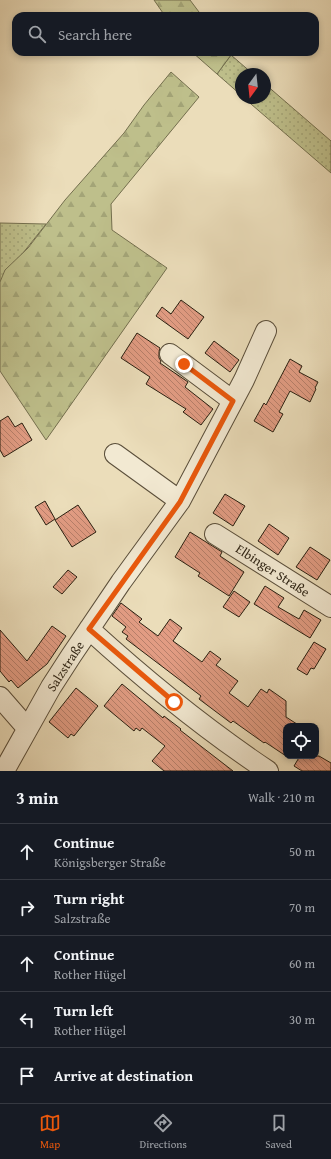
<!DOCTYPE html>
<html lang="en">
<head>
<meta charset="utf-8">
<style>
	:root { --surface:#171b24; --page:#242831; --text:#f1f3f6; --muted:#9ea1a6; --line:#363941; --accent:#ea580c }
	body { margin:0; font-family:"Gentium Book Plus",serif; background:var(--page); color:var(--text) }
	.controls { position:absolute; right:12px; bottom:12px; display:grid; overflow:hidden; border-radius:8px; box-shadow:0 2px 6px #0003 }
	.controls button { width:36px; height:36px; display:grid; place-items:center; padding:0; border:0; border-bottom:1px solid var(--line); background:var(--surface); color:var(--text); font:20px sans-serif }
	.compass { position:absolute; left:235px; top:68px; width:36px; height:36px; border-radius:50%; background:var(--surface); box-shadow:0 2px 6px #0003; rotate:195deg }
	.stop { position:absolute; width:12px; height:12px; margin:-9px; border:3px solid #ea580c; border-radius:50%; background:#fff }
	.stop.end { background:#ea580c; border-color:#fff; box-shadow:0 1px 4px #0008 }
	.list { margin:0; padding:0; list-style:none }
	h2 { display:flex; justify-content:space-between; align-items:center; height:52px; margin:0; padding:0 16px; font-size:17px }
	h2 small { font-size:13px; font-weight:400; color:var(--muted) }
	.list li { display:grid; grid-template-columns:26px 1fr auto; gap:12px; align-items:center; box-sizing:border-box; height:56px; padding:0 16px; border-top:1px solid var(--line) }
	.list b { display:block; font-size:15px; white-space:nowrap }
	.list p { margin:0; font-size:13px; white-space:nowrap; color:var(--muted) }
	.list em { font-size:13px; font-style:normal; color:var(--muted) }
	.icon { flex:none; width:22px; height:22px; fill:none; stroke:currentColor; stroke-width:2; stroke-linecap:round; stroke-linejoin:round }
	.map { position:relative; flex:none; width:331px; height:771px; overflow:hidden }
	.search { position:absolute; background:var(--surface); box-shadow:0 2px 6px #0003; left:12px; right:12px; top:12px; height:44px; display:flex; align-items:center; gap:10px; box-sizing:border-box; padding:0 14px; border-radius:12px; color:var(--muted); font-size:15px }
	.sheet { height:332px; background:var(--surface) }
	nav { display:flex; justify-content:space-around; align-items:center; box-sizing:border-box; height:56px; border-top:1px solid var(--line); background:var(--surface); font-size:11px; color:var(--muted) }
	nav a { display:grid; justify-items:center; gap:2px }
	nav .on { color:var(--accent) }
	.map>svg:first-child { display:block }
</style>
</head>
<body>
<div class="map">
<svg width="331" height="771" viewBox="0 0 331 771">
	<defs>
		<pattern id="green-dots" width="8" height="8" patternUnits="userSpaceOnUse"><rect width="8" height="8" fill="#bebf8b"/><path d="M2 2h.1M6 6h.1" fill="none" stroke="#a3a477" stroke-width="1.8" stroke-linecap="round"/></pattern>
		<pattern id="forest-firs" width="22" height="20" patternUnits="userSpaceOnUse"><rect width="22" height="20" fill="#bebf8b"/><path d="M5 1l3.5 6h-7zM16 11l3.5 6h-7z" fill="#a3a477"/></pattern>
		<pattern id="building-back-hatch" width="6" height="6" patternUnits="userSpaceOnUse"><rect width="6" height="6" fill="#e29c83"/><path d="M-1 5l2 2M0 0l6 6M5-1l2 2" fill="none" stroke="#b77f6a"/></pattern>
	</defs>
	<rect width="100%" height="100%" fill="#ebddba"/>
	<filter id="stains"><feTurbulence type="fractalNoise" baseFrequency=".005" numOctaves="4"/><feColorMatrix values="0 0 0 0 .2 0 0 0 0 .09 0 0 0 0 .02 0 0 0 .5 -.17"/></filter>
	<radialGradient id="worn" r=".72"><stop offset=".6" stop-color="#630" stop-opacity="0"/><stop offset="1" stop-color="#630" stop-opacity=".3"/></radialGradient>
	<path fill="url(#green-dots)" stroke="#746f4e" d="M 231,55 L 253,74 L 241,74 L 241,95 L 217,74 Z
		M 265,84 L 331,141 L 331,173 L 244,98 L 265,98 Z
		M 0,223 L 46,224 L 0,282 Z"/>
	<path fill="url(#forest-firs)" stroke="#746f4e" d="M 154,0 L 190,0 L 202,16 L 165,16 Z
		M 192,52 L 229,52 L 231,55 L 217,74 Z
		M 171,72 L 199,97 L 111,204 L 112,230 L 167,268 L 46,440 L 0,371 L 0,282 L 5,270 L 28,248 L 65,200 L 124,133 L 144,105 Z"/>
	<path fill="url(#building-back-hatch)" stroke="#291f10" d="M 181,300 L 204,317 L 188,339 L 156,316 L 162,307 L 171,314 Z
		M 137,333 L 160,348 L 159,352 L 159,358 L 161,361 L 160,363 L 188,382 L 185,387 L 213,409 L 201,425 L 183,412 L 186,409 L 146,384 L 150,377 L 121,358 Z
		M 214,341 L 239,360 L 230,372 L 205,353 Z
		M 290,359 L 302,366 L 299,372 L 318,382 L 315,388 L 316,389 L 310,402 L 290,391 L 279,412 L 283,414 L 273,432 L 254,421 L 264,403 L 266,405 Z
		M 8,416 L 15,427 L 22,423 L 32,440 L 4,457 L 0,450 L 0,421 Z
		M 225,494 L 245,506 L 233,526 L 213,513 Z
		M 45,501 L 55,519 L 46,525 L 35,507 Z
		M 78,505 L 96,532 L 72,547 L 55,520 Z
		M 269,524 L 289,538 L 278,555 L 258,541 Z
		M 190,532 L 222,552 L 220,556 L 244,572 L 229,596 L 198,576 L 200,573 L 175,557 Z
		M 310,547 L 330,560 L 317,580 L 296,567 Z
		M 68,570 L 77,577 L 62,594 L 53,587 Z
		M 265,586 L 284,598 L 278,607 L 299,619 L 304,610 L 321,620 L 310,638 L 254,604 Z
		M 234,591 L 250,602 L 239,617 L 223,607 Z
		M 121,603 L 142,619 L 139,622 L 158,636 L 170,619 L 182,628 L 173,641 L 202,662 L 210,651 L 221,659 L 216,665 L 238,681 L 229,693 L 248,707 L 261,689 L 267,693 L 269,689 L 286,701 L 286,717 L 300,726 L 286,726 L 286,756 L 265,742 L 264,743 L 233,721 L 231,723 L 199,699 L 201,696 L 126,639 L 128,636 L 122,632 L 126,627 L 112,616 Z
		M 52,626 L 66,636 L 47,664 L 18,688 L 11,680 L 9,682 L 0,671 L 0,630 L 27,661 Z
		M 314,642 L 326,649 L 314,669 L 311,668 L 307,675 L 297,669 Z
		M 122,684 L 163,718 L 164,716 L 181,729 L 180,730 L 233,771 L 164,771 L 152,761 L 165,746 L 142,728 L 140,731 L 136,728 L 134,731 L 104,706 Z
		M 76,688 L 98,706 L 74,736 L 71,734 L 68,738 L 49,722 Z
		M 300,756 L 319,756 L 331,763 L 331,771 L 302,771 L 294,766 Z"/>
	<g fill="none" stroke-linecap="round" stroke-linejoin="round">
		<g stroke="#5a4e3a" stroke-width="22">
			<path id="minor" d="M 170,354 L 233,401
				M 115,454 L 180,501
				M 215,534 L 331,607
				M 89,629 C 145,680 205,729 268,771
				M 0,697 L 27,728
				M 4,771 L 51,687 L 71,656 L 121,582 L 180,501 L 244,380 L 266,331"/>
		</g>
		<use href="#minor" stroke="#f2e9d2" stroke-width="20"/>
	</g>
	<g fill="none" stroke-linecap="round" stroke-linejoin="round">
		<path stroke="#ea580c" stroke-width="5" d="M 174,702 L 89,629 L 180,502 L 233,401 L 184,364"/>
	</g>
	<g text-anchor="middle" stroke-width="3" stroke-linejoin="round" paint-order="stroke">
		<g font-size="13" fill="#291f10" stroke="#f2e9d2">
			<text transform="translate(273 570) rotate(33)" y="5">Elbinger Straße</text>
			<text transform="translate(65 666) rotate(-57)" y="5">Salzstraße</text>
		</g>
	</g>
	<rect width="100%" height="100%" filter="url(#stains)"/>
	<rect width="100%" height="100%" fill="url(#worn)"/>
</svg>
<div class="controls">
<button><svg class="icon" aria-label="locate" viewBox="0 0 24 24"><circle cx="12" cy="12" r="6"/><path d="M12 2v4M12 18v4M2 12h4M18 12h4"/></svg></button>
</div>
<svg class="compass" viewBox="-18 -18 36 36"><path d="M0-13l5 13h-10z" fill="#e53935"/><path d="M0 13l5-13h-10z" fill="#9ea1a6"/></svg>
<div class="stop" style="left:174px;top:702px"></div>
<div class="stop end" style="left:184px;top:364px"></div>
<div class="search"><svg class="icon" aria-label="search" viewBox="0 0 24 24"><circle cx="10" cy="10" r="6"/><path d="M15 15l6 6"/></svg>Search here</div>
</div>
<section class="sheet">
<h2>3 min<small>Walk · 210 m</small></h2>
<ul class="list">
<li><svg class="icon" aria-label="ahead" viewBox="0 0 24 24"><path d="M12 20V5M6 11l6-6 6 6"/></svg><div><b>Continue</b><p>Königsberger Straße</p></div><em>50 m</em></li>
<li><svg class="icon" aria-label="right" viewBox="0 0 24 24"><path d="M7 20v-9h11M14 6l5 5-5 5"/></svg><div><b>Turn right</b><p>Salzstraße</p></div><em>70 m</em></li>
<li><svg class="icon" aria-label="ahead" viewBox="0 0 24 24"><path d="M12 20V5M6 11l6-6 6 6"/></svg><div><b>Continue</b><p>Rother Hügel</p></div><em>60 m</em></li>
<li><svg class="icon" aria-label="left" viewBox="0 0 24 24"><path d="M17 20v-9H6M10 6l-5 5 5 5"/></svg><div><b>Turn left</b><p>Rother Hügel</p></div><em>30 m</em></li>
<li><svg class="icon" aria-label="arrive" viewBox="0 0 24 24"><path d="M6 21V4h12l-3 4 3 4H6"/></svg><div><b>Arrive at destination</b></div></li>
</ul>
</section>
<nav>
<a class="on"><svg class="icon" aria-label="map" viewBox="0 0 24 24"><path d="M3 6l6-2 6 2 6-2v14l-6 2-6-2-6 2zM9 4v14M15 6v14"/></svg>Map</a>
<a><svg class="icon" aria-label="directions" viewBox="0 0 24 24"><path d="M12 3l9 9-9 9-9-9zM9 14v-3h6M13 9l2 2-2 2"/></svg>Directions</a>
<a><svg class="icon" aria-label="saved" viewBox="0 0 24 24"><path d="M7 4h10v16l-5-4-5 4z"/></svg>Saved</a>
</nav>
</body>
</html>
